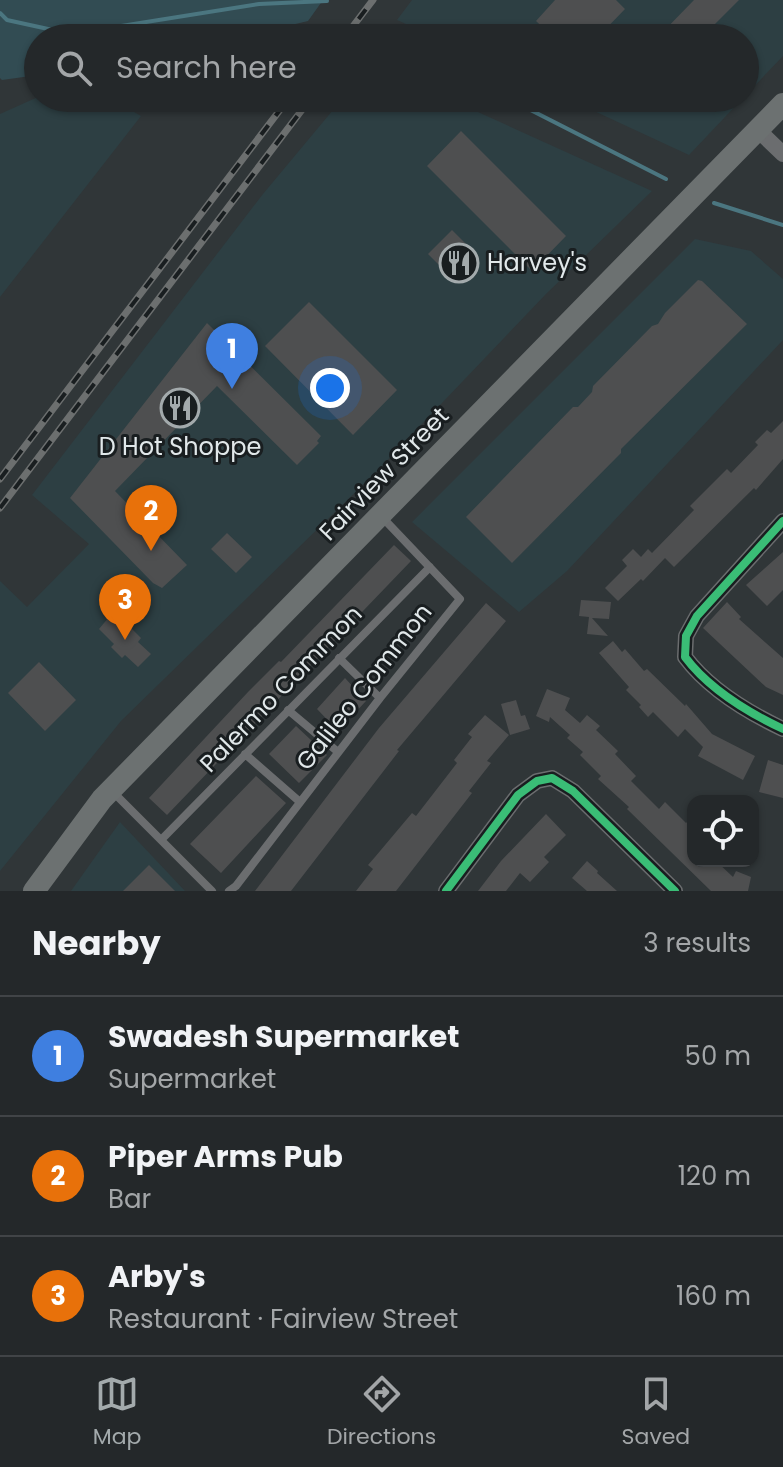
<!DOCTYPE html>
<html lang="en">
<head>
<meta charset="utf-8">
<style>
	:root { --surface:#24282a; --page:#2c3032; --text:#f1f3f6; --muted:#a3a6a8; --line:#414447; --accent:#a3aaac }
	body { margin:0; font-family:Poppins,sans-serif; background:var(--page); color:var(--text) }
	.controls { position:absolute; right:24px; bottom:24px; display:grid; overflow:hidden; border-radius:16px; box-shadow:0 2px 6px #0004 }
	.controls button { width:72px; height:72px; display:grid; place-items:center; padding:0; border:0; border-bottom:2px solid var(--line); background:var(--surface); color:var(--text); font:40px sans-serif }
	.you { position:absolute; left:330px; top:388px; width:28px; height:28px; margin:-20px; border:6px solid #fff; border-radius:50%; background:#1a73e8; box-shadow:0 0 0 12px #1a73e833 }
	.badge { display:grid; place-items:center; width:52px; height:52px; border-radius:50%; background:var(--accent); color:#fff; font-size:26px; font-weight:700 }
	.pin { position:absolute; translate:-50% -66px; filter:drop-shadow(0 2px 4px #0008) }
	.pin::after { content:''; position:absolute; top:42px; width:28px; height:24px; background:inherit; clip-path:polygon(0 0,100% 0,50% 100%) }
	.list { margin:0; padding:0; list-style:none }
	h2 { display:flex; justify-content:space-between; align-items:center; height:104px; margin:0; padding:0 32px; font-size:34px }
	h2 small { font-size:26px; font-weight:400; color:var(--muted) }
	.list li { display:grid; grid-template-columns:52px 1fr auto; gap:24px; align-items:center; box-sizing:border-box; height:120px; padding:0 32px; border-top:2px solid var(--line) }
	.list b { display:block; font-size:30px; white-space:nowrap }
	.list p { margin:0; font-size:26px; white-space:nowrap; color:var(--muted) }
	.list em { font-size:26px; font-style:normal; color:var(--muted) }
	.icon { flex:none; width:44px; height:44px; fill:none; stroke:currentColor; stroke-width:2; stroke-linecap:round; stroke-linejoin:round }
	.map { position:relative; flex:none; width:783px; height:891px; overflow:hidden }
	.search { position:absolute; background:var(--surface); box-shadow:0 2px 6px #0004; left:24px; right:24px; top:24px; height:88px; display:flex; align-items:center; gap:20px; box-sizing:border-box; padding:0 28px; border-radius:44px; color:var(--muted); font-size:30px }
	.sheet { height:464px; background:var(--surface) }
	nav { display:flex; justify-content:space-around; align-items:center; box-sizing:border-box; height:112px; border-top:2px solid var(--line); background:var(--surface); font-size:22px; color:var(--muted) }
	nav a { display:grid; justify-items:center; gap:4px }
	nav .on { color:var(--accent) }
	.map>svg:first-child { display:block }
</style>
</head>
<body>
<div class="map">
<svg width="783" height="891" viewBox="0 0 783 891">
	<rect width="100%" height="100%" fill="#303638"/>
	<path fill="#2d3f43" d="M 412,0 L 783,0 L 783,56 L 745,96 L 745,38 L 437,38 L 397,20 Z
		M 38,97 L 110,98 L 141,116 L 0,297 L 0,114 Z
		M 343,98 L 447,98 L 652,191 L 546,294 L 379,469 L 121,721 L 0,871 L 0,581 L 27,607 L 89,544 L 32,495 L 263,194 Z
		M 566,98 L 743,98 L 689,155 Z
		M 695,239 L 751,251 L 783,279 L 783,340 L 567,571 L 519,612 L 412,522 Z
		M 120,822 L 185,891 L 71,891 Z"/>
	<path fill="#324c53" d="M 0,0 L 323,0 L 308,21 L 238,38 L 38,38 L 38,75 L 2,80 L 0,78 Z"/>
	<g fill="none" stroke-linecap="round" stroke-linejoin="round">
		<path stroke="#4b7680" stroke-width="4" d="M 0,13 L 7,20 L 71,34 L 259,4 L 327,1
			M 507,98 L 666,179
			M 714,203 L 783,225"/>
	</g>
	<path fill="#4e4f50" d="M 555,0 L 616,0 L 625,9 L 597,38 L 554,38 L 536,21 Z
		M 694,0 L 739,0 L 701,38 L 657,38 Z
		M 461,131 L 566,236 L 532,271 L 427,166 Z
		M 452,230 L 479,257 L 455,281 L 428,254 Z
		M 698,280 L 702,281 L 747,324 L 621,449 L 621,453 L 512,563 L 466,517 L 573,407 L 578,407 L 592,392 L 593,386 L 652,326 L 658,324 L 665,313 Z
		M 309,302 L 397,390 L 353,435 L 265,346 Z
		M 207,323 L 321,436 L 317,441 L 319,443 L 297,465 L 217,386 L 115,491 L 187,565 L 162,588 L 153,583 L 70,498 Z
		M 783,421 L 783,459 L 756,490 L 754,488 L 674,567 L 665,558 L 643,581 L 641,579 L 618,601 L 605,588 L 627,566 L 622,560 L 633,549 L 641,557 L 648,549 L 652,553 L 694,510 L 690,506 L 727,469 L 731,473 L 758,445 L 755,442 L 767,430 L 771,433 Z
		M 227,533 L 252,557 L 236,573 L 211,549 Z
		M 394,545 L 411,561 L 167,815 L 149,798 L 248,692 L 279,661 L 281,662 Z
		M 783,552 L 783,590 L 767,606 L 746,585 Z
		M 581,600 L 611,602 L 609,619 L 592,618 L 608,636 L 587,634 L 589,617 L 579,616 Z
		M 727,602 L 741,617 L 739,619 L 783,658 L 783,695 L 766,687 L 703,628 Z
		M 486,603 L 506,621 L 397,750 L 399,751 L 291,891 L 255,891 L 379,728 Z
		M 114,611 L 141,638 L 138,642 L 151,654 L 138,667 L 125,655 L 122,658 L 111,647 L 114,644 L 99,629 Z
		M 613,641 L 622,652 L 625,649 L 644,671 L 647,669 L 685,706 L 686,704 L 712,734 L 755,756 L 743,780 L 698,756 L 703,747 L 685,729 L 678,737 L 653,712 L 648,717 L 639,707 L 641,705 L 626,690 L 629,687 L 599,653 Z
		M 39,662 L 76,700 L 45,731 L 8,693 Z
		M 345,678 L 366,701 L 338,731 L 317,709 Z
		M 547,689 L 570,698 L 565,710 L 580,723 L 587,715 L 600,726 L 596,730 L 618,751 L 615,754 L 636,776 L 631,781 L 659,809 L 665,802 L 686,823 L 693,816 L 693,861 L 716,861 L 733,877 L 736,871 L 751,877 L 748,891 L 711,891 L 627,809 L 629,807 L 598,779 L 601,776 L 580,755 L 583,752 L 567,738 L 570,735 L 550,717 L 549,722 L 536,716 Z
		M 516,700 L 521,716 L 525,715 L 530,729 L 510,735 L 501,704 Z
		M 485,715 L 509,735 L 487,761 L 491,763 L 469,791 L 472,793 L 396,891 L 356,891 L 373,869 L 368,865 L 375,857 L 412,813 L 416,816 L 457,763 L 454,760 L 472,737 L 468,734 Z
		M 296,726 L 327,755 L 299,783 L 269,754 Z
		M 768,760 L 783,765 L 783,798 L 759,792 Z
		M 256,776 L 286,803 L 221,873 L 190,844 Z
		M 546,814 L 566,835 L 544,857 L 549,862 L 530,882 L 520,873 L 506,891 L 478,891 L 501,861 Z
		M 587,861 L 598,871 L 597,873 L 617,891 L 587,891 L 572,878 Z
		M 149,865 L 175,891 L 123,891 Z"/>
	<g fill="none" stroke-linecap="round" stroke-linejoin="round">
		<path stroke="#6b6d6f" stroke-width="8" d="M 339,658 L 380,698
			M 288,710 L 338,752
			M 245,754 L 300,802
			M 111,790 L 212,891
			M 161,840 L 430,567
			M 229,891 L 236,886 L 380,698 L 460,599 L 381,516"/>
		<path stroke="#6b6d6f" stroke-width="16" d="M 758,130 L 783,154
			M 783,521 L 697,616 L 686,636 L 685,657 C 709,689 747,712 783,729
			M 446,891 L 518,795 L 537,781 L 552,778 L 573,791 L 675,891"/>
		<path stroke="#6c7171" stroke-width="22" d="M 34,891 L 102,799 L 783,104"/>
		<g stroke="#6c6f6f" stroke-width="7">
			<path id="rail" d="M 344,38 L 373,0
				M 0,479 L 289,98
				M 0,508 L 311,98"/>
		</g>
		<use href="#rail" stroke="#191e20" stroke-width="4" stroke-dasharray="12" stroke-linecap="butt"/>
		<g stroke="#191e20" stroke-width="13">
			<path id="cycleway" d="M 783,521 L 697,616 L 686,636 L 685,657 C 709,689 747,712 783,729
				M 446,891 L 518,795 L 537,781 L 552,778 L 573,791 L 675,891"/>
		</g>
		<use href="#cycleway" stroke="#3abd76" stroke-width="8"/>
	</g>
	<defs>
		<g id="restaurant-ring" transform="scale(2)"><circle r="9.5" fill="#191e20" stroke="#a3aaac" stroke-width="1.5"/><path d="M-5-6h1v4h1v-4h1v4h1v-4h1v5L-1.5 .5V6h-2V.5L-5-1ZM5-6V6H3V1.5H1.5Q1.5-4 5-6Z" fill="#a3aaac"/></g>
	</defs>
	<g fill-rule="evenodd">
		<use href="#restaurant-ring" x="459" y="263"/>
		<use href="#restaurant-ring" x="180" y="408"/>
	</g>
	<g text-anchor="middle" stroke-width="6" stroke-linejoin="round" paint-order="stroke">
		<g font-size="24" fill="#e1e8ea" stroke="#191e20" text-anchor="start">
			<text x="487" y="271">Harvey's</text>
			<text x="180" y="455" text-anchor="middle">D Hot Shoppe</text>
		</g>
		<g font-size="24" fill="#e1e8ea" stroke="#191e20">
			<text transform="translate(384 474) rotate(-46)" y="8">Fairview Street</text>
			<text transform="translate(364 687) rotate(-52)" y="8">Galileo Common</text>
			<text transform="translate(281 689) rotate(-46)" y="8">Palermo Common</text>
		</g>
	</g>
</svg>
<div class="controls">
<button><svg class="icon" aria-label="locate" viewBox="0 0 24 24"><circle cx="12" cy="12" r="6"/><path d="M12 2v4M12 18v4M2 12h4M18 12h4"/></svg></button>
</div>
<div class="you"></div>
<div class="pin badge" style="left:232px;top:389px;background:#3f7fe0">1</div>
<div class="pin badge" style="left:151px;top:551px;background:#e8710a">2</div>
<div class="pin badge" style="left:125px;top:640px;background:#e8710a">3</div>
<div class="search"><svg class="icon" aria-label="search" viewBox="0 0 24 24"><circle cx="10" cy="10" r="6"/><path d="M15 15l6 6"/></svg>Search here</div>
</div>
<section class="sheet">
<h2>Nearby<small>3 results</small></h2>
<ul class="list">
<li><span class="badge" style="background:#3f7fe0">1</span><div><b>Swadesh Supermarket</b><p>Supermarket</p></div><em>50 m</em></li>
<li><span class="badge" style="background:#e8710a">2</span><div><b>Piper Arms Pub</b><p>Bar</p></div><em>120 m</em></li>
<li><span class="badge" style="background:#e8710a">3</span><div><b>Arby's</b><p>Restaurant · Fairview Street</p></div><em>160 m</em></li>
</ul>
</section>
<nav>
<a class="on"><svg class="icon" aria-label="map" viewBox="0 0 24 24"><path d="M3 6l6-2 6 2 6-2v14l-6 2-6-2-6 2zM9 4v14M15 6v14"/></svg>Map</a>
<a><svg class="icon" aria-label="directions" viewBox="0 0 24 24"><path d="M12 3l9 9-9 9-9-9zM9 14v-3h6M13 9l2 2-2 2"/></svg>Directions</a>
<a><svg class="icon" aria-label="saved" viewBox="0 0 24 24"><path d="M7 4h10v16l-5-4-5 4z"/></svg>Saved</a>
</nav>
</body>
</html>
